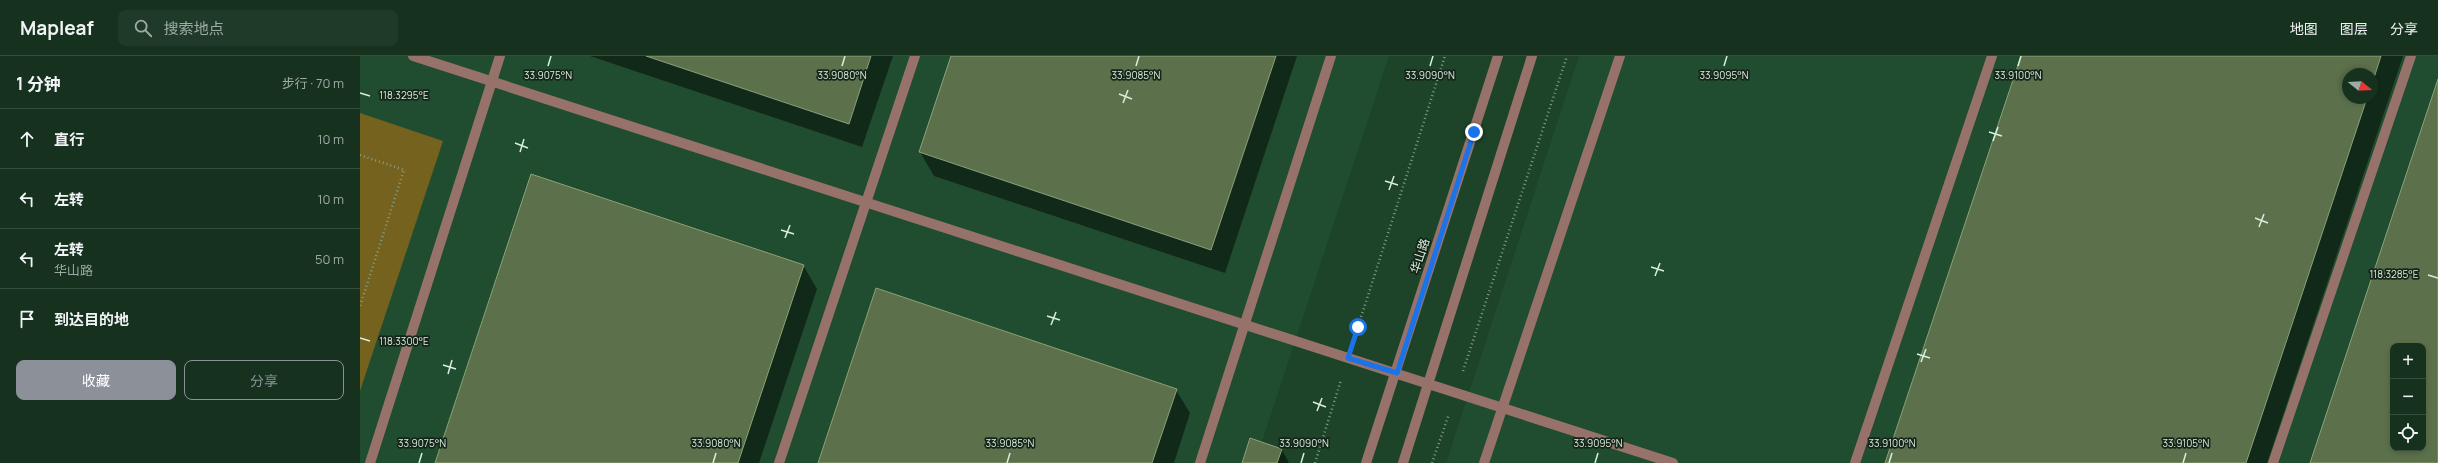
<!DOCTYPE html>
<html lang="zh">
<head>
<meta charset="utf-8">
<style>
	:root { --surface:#16321f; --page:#1f3a28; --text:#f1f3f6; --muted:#9eaaa4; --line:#354d3d; --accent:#8c9099 }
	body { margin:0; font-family:Manrope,"Noto Sans SC",sans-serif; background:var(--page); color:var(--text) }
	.controls { position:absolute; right:12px; bottom:12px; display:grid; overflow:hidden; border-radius:8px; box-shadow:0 2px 6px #0003 }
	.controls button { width:36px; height:36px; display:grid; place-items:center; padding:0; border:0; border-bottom:1px solid var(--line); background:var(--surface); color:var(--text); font:20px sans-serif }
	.compass { position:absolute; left:1982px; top:12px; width:36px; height:36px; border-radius:50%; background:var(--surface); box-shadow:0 2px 6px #0003; rotate:108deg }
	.stop { position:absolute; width:12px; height:12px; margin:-9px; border:3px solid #1a73e8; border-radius:50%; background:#fff }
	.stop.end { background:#1a73e8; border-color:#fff; box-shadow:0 1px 4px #0008 }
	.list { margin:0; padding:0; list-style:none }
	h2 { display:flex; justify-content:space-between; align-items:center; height:52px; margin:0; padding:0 16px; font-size:17px }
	h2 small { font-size:13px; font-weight:400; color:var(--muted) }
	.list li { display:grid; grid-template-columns:26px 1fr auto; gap:12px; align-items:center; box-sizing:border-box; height:60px; padding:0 16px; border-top:1px solid var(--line) }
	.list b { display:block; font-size:15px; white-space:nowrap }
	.list p { margin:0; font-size:13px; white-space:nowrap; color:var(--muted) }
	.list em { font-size:13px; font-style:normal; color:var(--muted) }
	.actions { display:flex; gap:8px; padding:12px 16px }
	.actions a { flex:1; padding:9px 0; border:1px solid var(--accent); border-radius:8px; text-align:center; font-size:14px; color:var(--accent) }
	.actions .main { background:var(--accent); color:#fff }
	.icon { flex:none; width:22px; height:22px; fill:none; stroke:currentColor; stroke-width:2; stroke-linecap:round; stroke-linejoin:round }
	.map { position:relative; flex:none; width:2078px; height:407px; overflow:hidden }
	header { display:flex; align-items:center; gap:24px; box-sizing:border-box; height:56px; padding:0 20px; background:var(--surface); border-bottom:1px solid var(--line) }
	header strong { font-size:19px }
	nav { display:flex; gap:22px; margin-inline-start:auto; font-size:14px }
	.search { width:280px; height:36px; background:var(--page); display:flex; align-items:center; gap:10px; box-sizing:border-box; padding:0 14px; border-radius:8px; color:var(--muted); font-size:15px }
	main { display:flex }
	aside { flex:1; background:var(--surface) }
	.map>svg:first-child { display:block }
</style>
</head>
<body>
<header>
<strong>Mapleaf</strong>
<div class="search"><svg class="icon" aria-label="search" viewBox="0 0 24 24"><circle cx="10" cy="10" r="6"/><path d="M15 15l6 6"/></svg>搜索地点</div>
<nav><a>地图</a><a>图层</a><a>分享</a></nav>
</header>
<main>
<aside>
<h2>1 分钟<small>步行 · 70 m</small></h2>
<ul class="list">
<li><svg class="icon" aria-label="ahead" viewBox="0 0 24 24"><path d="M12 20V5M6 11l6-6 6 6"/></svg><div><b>直行</b></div><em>10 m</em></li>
<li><svg class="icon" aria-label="left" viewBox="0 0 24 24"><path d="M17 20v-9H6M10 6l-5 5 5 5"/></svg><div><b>左转</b></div><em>10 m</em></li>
<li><svg class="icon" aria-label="left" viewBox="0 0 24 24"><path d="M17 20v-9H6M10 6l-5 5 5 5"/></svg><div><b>左转</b><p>华山路</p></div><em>50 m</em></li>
<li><svg class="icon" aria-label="arrive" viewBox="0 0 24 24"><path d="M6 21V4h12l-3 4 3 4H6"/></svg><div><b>到达目的地</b></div></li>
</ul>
<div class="actions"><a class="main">收藏</a><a>分享</a></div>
</aside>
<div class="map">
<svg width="2078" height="407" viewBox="0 0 2078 407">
	<rect width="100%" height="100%" fill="#1d4329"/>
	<path fill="#204d2f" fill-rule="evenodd" d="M 0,0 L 1029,0 L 895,407 L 0,407 Z
		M 1219,0 L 2078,0 L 2078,407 L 1086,407 ZM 1988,18 L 2012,18 L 2012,42 L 1988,42 ZM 2033,290 L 2063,290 L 2063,392 L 2033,392 Z"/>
	<path fill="#76621f" d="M 0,57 L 83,85 L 0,335 Z"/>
	<path fill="#0007" fill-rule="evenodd" d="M 230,0 L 533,0 L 502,91 Z
		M 592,0 L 937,0 L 865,217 L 574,120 L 560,96 Z
		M 1662,0 L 2043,0 L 1907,407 L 1526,407 ZM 1988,18 L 2012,18 L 2012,42 L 1988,42 Z
		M 443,209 L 457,233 L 399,407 L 76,407 Z
		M 816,334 L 830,357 L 814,407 L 459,407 Z
		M 922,394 L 929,407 L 883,407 Z"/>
	<path fill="#5c714b" stroke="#8aa178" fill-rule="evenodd" d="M 286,0 L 511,0 L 489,68 Z
		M 591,0 L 916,0 L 851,194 L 559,96 Z
		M 1661,0 L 2021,0 L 2012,28 L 2012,18 L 1988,18 L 1988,42 L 2007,42 L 1886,407 L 1525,407 Z
		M 2078,23 L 2078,407 L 1950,407 ZM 2033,290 L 2063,290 L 2063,392 L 2033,392 Z
		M 171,118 L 444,209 L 378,407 L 75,407 Z
		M 516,232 L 817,333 L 792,407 L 458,407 Z
		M 890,382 L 922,393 L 917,407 L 882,407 Z"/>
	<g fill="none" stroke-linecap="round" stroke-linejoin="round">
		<path stroke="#829f8a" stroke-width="2.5" stroke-dasharray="1 3" stroke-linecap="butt" d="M 0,99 L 44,114 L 0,250
			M 995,280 L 1085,0
			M 1103,315 L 1207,0
			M 955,407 L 981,324
			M 1072,407 L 1089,358"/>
		<path stroke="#97726a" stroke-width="10" d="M 53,0 L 1313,407
			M 10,407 L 140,0
			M 419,407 L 555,0
			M 840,407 L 971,0
			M 1006,407 L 1138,0
			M 1043,407 L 1172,0
			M 1124,407 L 1260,0
			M 1495,407 L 1632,0
			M 1913,407 L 2051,0"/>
	</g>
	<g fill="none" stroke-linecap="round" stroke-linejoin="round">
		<path stroke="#1a73e8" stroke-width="5" d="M 998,271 L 988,302 L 1037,317 L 1114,76"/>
	</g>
	<path fill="none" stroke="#d9eedd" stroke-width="1.5" d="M 188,10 L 191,0M 482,10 L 485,0M 776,10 L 779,0M 1070,10 L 1073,0M 1364,10 L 1367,0M 1658,10 L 1661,0M 0,37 L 10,40M 759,38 L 772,43M 763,47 L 768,34M 1629,76 L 1642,80M 1633,85 L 1638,71M 155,87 L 168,92M 160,96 L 164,83M 1025,125 L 1038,129M 1029,134 L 1034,120M 1895,162 L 1908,167M 1899,171 L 1904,158M 421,174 L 434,178M 425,182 L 430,169M 1291,211 L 1304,215M 2068,219 L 2078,222M 1295,220 L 1300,207M 687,260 L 700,264M 691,269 L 696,256M 0,282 L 10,285M 1557,298 L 1570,302M 1561,306 L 1566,293M 83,309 L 96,313M 88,318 L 92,304M 953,346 L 966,351M 957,355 L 962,342M 59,407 L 62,397M 353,407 L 356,397M 647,407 L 650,397M 941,407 L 944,397M 1235,407 L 1238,397M 1529,407 L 1532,397M 1823,407 L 1826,397"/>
	<g text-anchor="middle" stroke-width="3.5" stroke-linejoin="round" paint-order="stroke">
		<g font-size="12" fill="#d9eedd" stroke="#152519">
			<text transform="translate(1060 200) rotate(-72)" y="4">华山路</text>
		</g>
	</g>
	<g font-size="10" text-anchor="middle" fill="#d9eedd" stroke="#152519" stroke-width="3.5" stroke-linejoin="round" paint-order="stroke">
		<text x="188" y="23">33.9075°N</text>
		<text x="482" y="23">33.9080°N</text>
		<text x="776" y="23">33.9085°N</text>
		<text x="1070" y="23">33.9090°N</text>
		<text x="1364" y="23">33.9095°N</text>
		<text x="1658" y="23">33.9100°N</text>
		<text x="44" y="43">118.3295°E</text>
		<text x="2034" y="222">118.3285°E</text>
		<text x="44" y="289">118.3300°E</text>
		<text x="62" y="391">33.9075°N</text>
		<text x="356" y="391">33.9080°N</text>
		<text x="650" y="391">33.9085°N</text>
		<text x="944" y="391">33.9090°N</text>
		<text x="1238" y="391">33.9095°N</text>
		<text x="1532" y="391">33.9100°N</text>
		<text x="1826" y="391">33.9105°N</text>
	</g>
</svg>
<div class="controls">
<button>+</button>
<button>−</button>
<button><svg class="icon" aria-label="locate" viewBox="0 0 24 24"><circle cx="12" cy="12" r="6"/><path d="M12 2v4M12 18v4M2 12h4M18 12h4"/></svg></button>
</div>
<svg class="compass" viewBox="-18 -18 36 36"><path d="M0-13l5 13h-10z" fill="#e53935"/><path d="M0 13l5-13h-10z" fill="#9eaaa4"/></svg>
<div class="stop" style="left:998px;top:271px"></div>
<div class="stop end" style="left:1114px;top:76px"></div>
</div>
</main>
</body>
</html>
